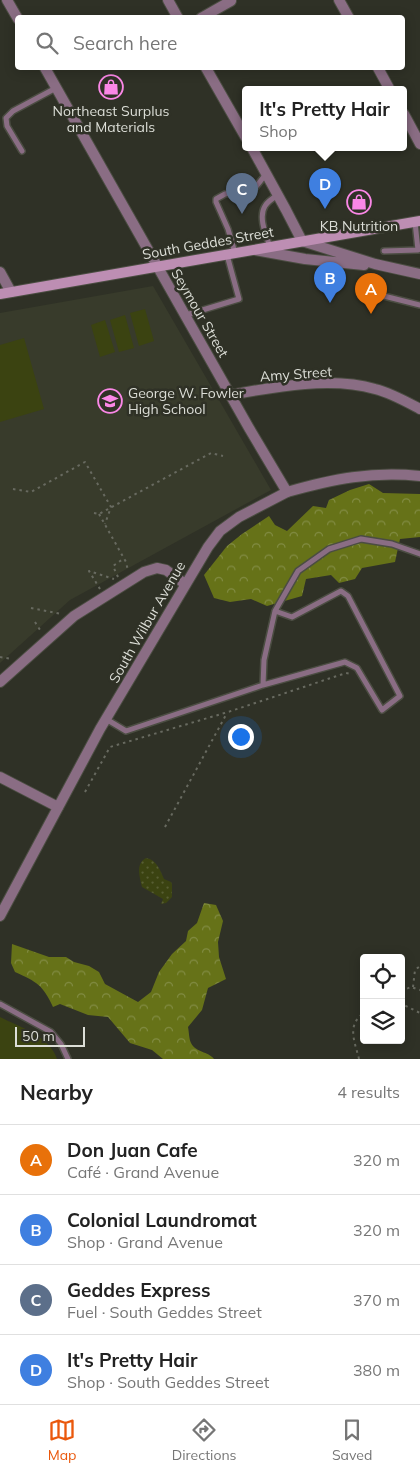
<!DOCTYPE html>
<html lang="en">
<head>
<meta charset="utf-8">
<style>
	:root { --surface:#fff; --page:#f6f6f6; --text:#222; --muted:#767676; --line:#e0e0e0; --accent:#ea580c }
	body { margin:0; font-family:Mulish,sans-serif; background:var(--page); color:var(--text) }
	.controls { position:absolute; right:15px; bottom:15px; display:grid; overflow:hidden; border-radius:5px; box-shadow:0 2px 12px #0003 }
	.controls button { width:45px; height:45px; display:grid; place-items:center; padding:0; border:0; border-bottom:1px solid var(--line); background:var(--surface); color:var(--text); font:25px sans-serif }
	.scale { position:absolute; left:15px; bottom:12px; width:70px; box-sizing:border-box; padding-left:5px; border:2px solid #dcded7; border-top:0; font-size:14px; line-height:18px; white-space:nowrap; color:#dcded7; -webkit-text-stroke:4px #2f3126; paint-order:stroke }
	.you { position:absolute; left:240px; top:736px; width:18px; height:18px; margin:-12px; border:4px solid #fff; border-radius:50%; background:#1a73e8; box-shadow:0 0 0 8px #1a73e833 }
	.badge { display:grid; place-items:center; width:32px; height:32px; border-radius:50%; background:var(--accent); color:#fff; font-size:16px; font-weight:700 }
	.pin { position:absolute; translate:-50% -41px; filter:drop-shadow(0 1px 2px #0008) }
	.pin::after { content:''; position:absolute; top:26px; width:18px; height:15px; background:inherit; clip-path:polygon(0 0,100% 0,50% 100%) }
	.popup { position:absolute; left:242px; top:86px; width:165px; height:65px; box-sizing:border-box; display:grid; place-content:center; border-radius:5px; background:var(--surface); filter:drop-shadow(0 1px 4px #0005); font-size:16px; white-space:nowrap; color:var(--muted) }
	.popup b { font-size:19px; color:var(--text) }
	.popup::after { content:''; position:absolute; left:50%; top:100%; margin-left:-10px; border:10px solid transparent; border-top-color:var(--surface) }
	.list { margin:0; padding:0; list-style:none }
	h2 { display:flex; justify-content:space-between; align-items:center; height:65px; margin:0; padding:0 20px; font-size:21px }
	h2 small { font-size:16px; font-weight:400; color:var(--muted) }
	.list li { display:grid; grid-template-columns:32px 1fr auto; gap:15px; align-items:center; box-sizing:border-box; height:70px; padding:0 20px; border-top:1px solid var(--line) }
	.list b { display:block; font-size:19px; white-space:nowrap }
	.list p { margin:0; font-size:16px; white-space:nowrap; color:var(--muted) }
	.list em { font-size:16px; font-style:normal; color:var(--muted) }
	.icon { flex:none; width:28px; height:28px; fill:none; stroke:currentColor; stroke-width:2; stroke-linecap:round; stroke-linejoin:round }
	.map { position:relative; flex:none; width:420px; height:1059px; overflow:hidden }
	.search { position:absolute; background:var(--surface); box-shadow:0 2px 12px #0003; left:15px; right:15px; top:15px; height:55px; display:flex; align-items:center; gap:12px; box-sizing:border-box; padding:0 18px; border-radius:5px; color:var(--muted); font-size:19px }
	.sheet { height:345px; background:var(--surface) }
	nav { display:flex; justify-content:space-around; align-items:center; box-sizing:border-box; height:70px; border-top:1px solid var(--line); background:var(--surface); font-size:14px; color:var(--muted) }
	nav a { display:grid; justify-items:center; gap:2px }
	nav .on { color:var(--accent) }
	.map>svg:first-child { display:block }
</style>
</head>
<body>
<div class="map">
<svg width="420" height="1059" viewBox="0 0 420 1059">
	<defs>
		<pattern id="grass-dots" width="8" height="8" patternUnits="userSpaceOnUse" patternTransform="scale(1.25)"><rect width="8" height="8" fill="#3b4311"/><path d="M2 2h.1M6 6h.1" fill="none" stroke="#575e33" stroke-width="1.8" stroke-linecap="round"/></pattern>
		<pattern id="forest-crowns" width="20" height="18" patternUnits="userSpaceOnUse" patternTransform="scale(1.25)"><rect width="20" height="18" fill="#667218"/><path d="M2 6a3 3 0 1 1 6 0M12 15a3 3 0 1 1 6 0" fill="none" stroke="#828c44"/></pattern>
	</defs>
	<rect width="100%" height="100%" fill="#2f3126"/>
	<path fill="#383b2b" d="M 153,286 L 271,490 L 70,600 L 0,663 L 0,313 Z"/>
	<path fill="url(#grass-dots)" d="M 146,858 C 157,860 160,870 164,879 L 171,882 L 172,884 L 172,897 L 166,903 L 161,904 L 163,899 L 142,887 C 140,877 135,864 146,858 Z"/>
	<path fill="url(#forest-crowns)" d="M 369,484 L 383,493 L 420,494 L 420,537 L 400,539 L 395,562 L 362,568 L 355,579 L 339,583 L 331,575 L 306,579 L 302,596 L 267,606 L 251,599 L 230,602 L 214,598 L 204,575 L 227,546 L 242,534 L 269,516 L 275,525 L 287,531 L 313,506 L 326,508 L 329,500 L 350,490 Z
		M 204,903 L 216,905 L 223,921 L 218,942 L 219,957 L 226,979 L 208,988 L 202,1010 L 188,1027 C 189,1032 189,1039 191,1043 C 196,1053 208,1051 214,1059 L 163,1059 L 152,1050 L 130,1043 L 108,1017 L 88,1015 L 60,1004 L 53,1007 C 43,985 37,982 15,972 L 11,963 L 12,944 L 49,957 L 66,957 L 74,962 L 89,966 L 99,972 L 105,984 L 138,1002 L 151,992 L 159,972 L 172,954 L 186,941 L 188,931 L 197,923 Z"/>
	<path fill="#3b4311" d="M 145,309 L 154,341 L 139,346 L 130,313 Z
		M 125,315 L 134,348 L 119,352 L 110,320 Z
		M 105,320 L 115,352 L 100,357 L 91,325 Z
		M 24,338 L 44,409 L 0,422 L 0,345 Z
		M 0,1017 C 19,1027 50,1036 57,1059 L 0,1059 Z"/>
	<g fill="none" stroke-linecap="round" stroke-linejoin="round">
		<g stroke="#4b4d42" stroke-width="8">
			<path id="service" d="M 22,151 L 7,126 L 6,118 L 13,111 L 56,88
				M 270,247 C 266,235 258,217 265,206 C 268,201 273,198 278,195
				M 384,251 L 418,250 L 415,222
				M 235,253 L 228,229 L 216,202 L 216,199 L 225,194 L 255,188 L 266,174
				M 372,293 L 420,305
				M 186,315 L 239,299 L 227,255
				M 263,685 L 345,662 L 357,668 L 382,710 L 400,696 L 348,596 L 341,591 L 292,617 L 275,611
				M 106,719 L 126,731 L 263,685 L 264,660 L 275,611 L 298,571 L 329,549 L 361,539 L 392,544 L 420,554
				M 0,1004 L 51,1032 L 61,1044 L 68,1059"/>
		</g>
		<g stroke="#4b4d42" stroke-width="12">
			<path id="minor" d="M 339,0 L 349,18
				M 201,18 L 231,1
				M 378,68 L 390,90
				M 404,114 L 420,144
				M 0,272 L 11,292
				M 230,395 C 274,387 331,376 375,389 C 391,393 405,401 420,409
				M 287,492 C 333,479 372,471 420,476
				M 0,682 L 74,616 L 144,572 L 157,568 L 166,570 L 185,584
				M 0,777 L 58,807"/>
		</g>
		<g stroke="#4b4d42" stroke-width="12">
			<path id="tertiary" d="M 7,0 L 18,19
				M 168,0 L 178,18
				M 206,68 L 246,138
				M 252,148 L 286,210 L 302,241 L 375,264 L 420,274
				M 255,250 L 305,259 L 364,265
				M 0,916 L 100,729 L 208,547 L 220,531 L 239,517 L 287,492 L 249,428 L 45,68"/>
		</g>
		<g stroke="#4b4d42" stroke-width="12">
			<path id="secondary" d="M 0,294 L 420,221"/>
		</g>
		<path stroke="#686a60" stroke-width="2" stroke-dasharray="2.5 4" stroke-linecap="butt" d="M 13,489 L 31,492 L 85,462 L 111,507 L 105,524
			M 94,513 L 99,514 L 211,453 L 223,456
			M 99,514 L 126,562 L 128,571
			M 118,577 L 113,566 L 123,559
			M 100,589 L 89,571 L 114,579
			M 31,608 L 62,614
			M 35,622 L 42,633
			M 0,657 L 12,659
			M 85,792 L 110,747 L 228,712 L 346,673 L 352,674
			M 165,827 L 227,713
			M 413,987 L 415,970 L 420,966
			M 401,991 L 411,987 L 420,990
			M 401,1001 L 404,1005 L 420,1013
			M 359,1059 C 355,1042 346,1025 364,1013"/>
		<use href="#service" stroke="#8a6d84" stroke-width="5"/>
		<use href="#minor" stroke="#8a6d84" stroke-width="10"/>
		<use href="#tertiary" stroke="#8a6d84" stroke-width="10"/>
		<use href="#secondary" stroke="#bd8eb3" stroke-width="10"/>
	</g>
	<defs>
		<g id="shop-ring" transform="scale(1.25)"><circle r="9.5" fill="#2f3126" stroke="#fa87e6" stroke-width="1.5"/><path d="M-5-2.5h2.3a2.7 3.5 0 0 1 5.4 0H5L5.5 6h-11ZM-1.5-2.5h3a1.5 2.3 0 0 0-3 0Z" fill="#fa87e6"/></g>
		<g id="school-ring" transform="scale(1.25)"><circle r="9.5" fill="#2f3126" stroke="#fa87e6" stroke-width="1.5"/><path d="M0-5L7-2L0 1L-7-2ZM-4 1L0 2.5L4 1V4Q0 6-4 4Z" fill="#fa87e6"/></g>
	</defs>
	<g fill-rule="evenodd">
		<use href="#shop-ring" x="111" y="87"/>
		<use href="#shop-ring" x="359" y="202"/>
		<use href="#school-ring" x="110" y="401"/>
	</g>
	<g text-anchor="middle" stroke-width="5" stroke-linejoin="round" paint-order="stroke">
		<g font-size="14" fill="#dcded7" stroke="#2f3126">
			<text x="111" y="116">Northeast Surplus<tspan x="111" dy="16">and Materials</tspan></text>
			<text x="359" y="231">KB Nutrition</text>
			<text x="128" y="398" text-anchor="start">George W. Fowler<tspan x="128" dy="16">High School</tspan></text>
		</g>
		<g font-size="14" fill="#dcded7" stroke="#2f3126">
			<text transform="translate(208 243) rotate(-10)" y="5">South Geddes Street</text>
			<text transform="translate(200 313) rotate(60)" y="5">Seymour Street</text>
			<text transform="translate(296 374) rotate(-4)" y="5">Amy Street</text>
			<text transform="translate(147 622) rotate(-60)" y="5">South Wilbur Avenue</text>
		</g>
	</g>
</svg>
<div class="controls">
<button><svg class="icon" aria-label="locate" viewBox="0 0 24 24"><circle cx="12" cy="12" r="6"/><path d="M12 2v4M12 18v4M2 12h4M18 12h4"/></svg></button>
<button><svg class="icon" aria-label="layers" viewBox="0 0 24 24"><path d="M12 4l9 5-9 5-9-5zM3 14l9 5 9-5"/></svg></button>
</div>
<div class="scale">50 m</div>
<div class="you"></div>
<div class="pin badge" style="left:371px;top:314px;background:#e8710a">A</div>
<div class="pin badge" style="left:330px;top:303px;background:#3f7fe0">B</div>
<div class="pin badge" style="left:242px;top:214px;background:#5c6f8a">C</div>
<div class="pin badge" style="left:325px;top:209px;background:#3f7fe0">D</div>
<div class="popup"><b>It's Pretty Hair</b>Shop</div>
<div class="search"><svg class="icon" aria-label="search" viewBox="0 0 24 24"><circle cx="10" cy="10" r="6"/><path d="M15 15l6 6"/></svg>Search here</div>
</div>
<section class="sheet">
<h2>Nearby<small>4 results</small></h2>
<ul class="list">
<li><span class="badge" style="background:#e8710a">A</span><div><b>Don Juan Cafe</b><p>Café · Grand Avenue</p></div><em>320 m</em></li>
<li><span class="badge" style="background:#3f7fe0">B</span><div><b>Colonial Laundromat</b><p>Shop · Grand Avenue</p></div><em>320 m</em></li>
<li><span class="badge" style="background:#5c6f8a">C</span><div><b>Geddes Express</b><p>Fuel · South Geddes Street</p></div><em>370 m</em></li>
<li><span class="badge" style="background:#3f7fe0">D</span><div><b>It's Pretty Hair</b><p>Shop · South Geddes Street</p></div><em>380 m</em></li>
</ul>
</section>
<nav>
<a class="on"><svg class="icon" aria-label="map" viewBox="0 0 24 24"><path d="M3 6l6-2 6 2 6-2v14l-6 2-6-2-6 2zM9 4v14M15 6v14"/></svg>Map</a>
<a><svg class="icon" aria-label="directions" viewBox="0 0 24 24"><path d="M12 3l9 9-9 9-9-9zM9 14v-3h6M13 9l2 2-2 2"/></svg>Directions</a>
<a><svg class="icon" aria-label="saved" viewBox="0 0 24 24"><path d="M7 4h10v16l-5-4-5 4z"/></svg>Saved</a>
</nav>
</body>
</html>
